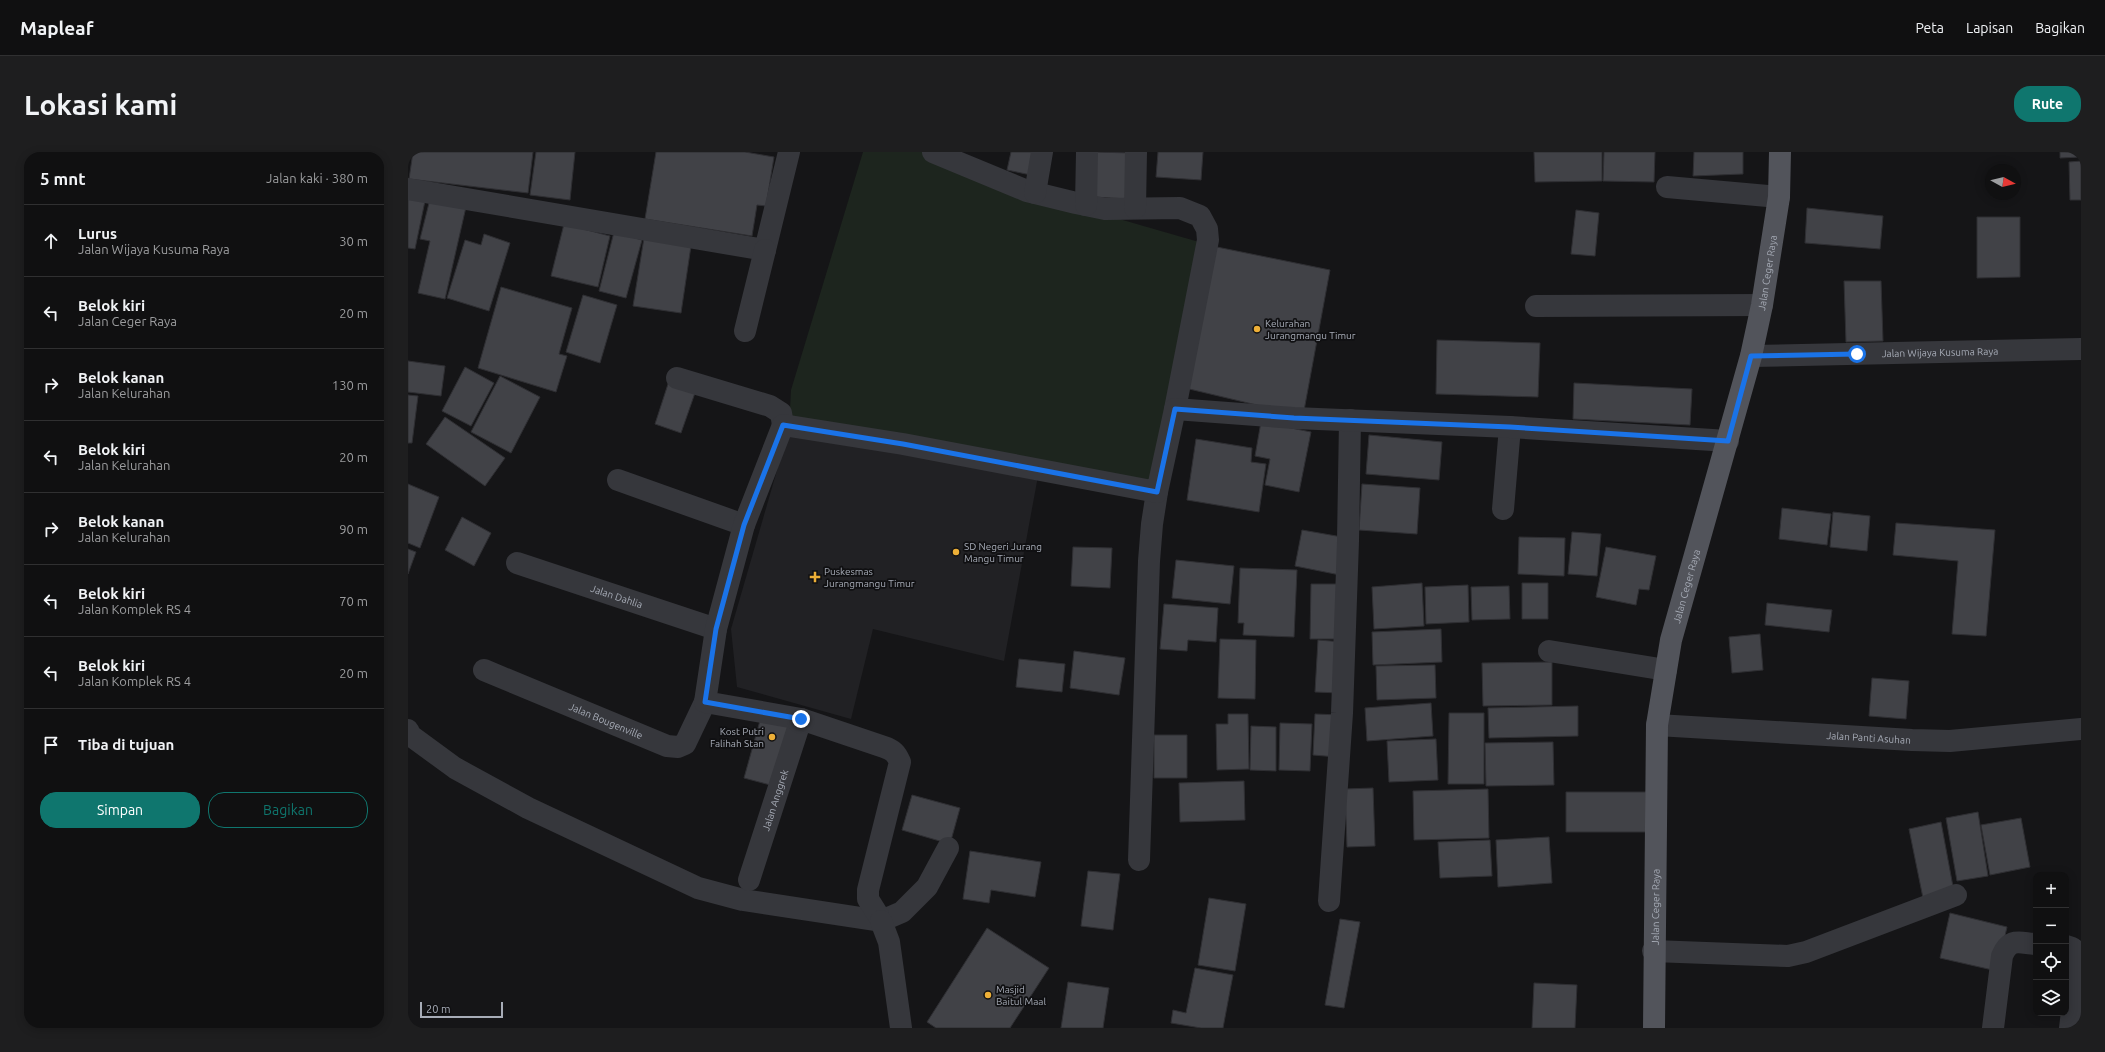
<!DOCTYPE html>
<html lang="id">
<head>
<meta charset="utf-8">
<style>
	:root { --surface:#101011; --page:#1e1e1f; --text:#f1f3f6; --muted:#9c9d9f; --line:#303031; --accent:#0f766e }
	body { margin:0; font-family:Ubuntu,sans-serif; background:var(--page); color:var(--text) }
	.controls { position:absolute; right:12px; bottom:12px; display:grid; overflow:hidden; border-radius:8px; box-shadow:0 2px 10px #0003 }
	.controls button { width:36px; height:36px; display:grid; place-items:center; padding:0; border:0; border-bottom:1px solid var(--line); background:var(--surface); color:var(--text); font:20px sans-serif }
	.compass { position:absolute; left:1577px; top:12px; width:36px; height:36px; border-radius:50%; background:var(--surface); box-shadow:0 2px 10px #0003; rotate:98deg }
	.scale { position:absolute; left:12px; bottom:10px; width:83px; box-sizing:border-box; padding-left:4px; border:2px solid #a7acb7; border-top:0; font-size:11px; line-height:14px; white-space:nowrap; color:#a7acb7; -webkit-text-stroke:3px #101012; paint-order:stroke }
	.stop { position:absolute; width:12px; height:12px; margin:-9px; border:3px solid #1a73e8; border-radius:50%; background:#fff }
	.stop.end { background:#1a73e8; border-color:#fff; box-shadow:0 1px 4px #0008 }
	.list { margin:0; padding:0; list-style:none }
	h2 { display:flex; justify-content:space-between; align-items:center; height:52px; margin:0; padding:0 16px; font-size:17px }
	h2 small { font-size:13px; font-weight:400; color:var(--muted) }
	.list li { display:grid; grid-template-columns:26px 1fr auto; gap:12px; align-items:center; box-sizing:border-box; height:72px; padding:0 16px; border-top:1px solid var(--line) }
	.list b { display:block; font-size:15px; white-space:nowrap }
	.list p { margin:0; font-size:13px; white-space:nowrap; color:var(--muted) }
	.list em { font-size:13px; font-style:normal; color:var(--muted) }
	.actions { display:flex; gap:8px; padding:12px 16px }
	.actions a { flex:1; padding:9px 0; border:1px solid var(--accent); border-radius:16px; text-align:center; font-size:14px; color:var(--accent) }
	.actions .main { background:var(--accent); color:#fff }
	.icon { flex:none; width:22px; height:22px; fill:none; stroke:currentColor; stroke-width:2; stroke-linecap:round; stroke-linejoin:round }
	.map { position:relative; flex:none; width:1673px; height:876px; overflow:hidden; border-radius:16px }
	header { display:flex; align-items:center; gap:24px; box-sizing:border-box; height:56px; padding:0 20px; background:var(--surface); border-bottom:1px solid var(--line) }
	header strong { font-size:19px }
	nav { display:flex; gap:22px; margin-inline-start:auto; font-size:14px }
	.intro { display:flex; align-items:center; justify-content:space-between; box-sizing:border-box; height:96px; padding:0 24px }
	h1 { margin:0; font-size:28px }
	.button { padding:10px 18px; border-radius:16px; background:var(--accent); color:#fff; font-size:14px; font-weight:700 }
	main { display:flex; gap:24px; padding:0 24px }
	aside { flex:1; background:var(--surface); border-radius:16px; box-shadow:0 2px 10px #0003 }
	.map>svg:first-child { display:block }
</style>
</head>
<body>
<header>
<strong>Mapleaf</strong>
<nav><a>Peta</a><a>Lapisan</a><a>Bagikan</a></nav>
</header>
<div class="intro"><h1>Lokasi kami</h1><a class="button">Rute</a></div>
<main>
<aside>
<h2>5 mnt<small>Jalan kaki · 380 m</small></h2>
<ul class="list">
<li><svg class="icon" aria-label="ahead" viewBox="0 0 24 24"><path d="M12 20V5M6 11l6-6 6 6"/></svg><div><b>Lurus</b><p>Jalan Wijaya Kusuma Raya</p></div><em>30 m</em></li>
<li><svg class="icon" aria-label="left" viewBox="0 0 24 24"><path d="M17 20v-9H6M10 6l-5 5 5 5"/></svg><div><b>Belok kiri</b><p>Jalan Ceger Raya</p></div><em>20 m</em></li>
<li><svg class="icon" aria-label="right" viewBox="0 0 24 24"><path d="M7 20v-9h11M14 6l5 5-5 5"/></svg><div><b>Belok kanan</b><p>Jalan Kelurahan</p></div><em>130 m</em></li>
<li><svg class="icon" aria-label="left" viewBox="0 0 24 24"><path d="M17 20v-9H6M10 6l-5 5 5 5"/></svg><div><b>Belok kiri</b><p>Jalan Kelurahan</p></div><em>20 m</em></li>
<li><svg class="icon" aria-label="right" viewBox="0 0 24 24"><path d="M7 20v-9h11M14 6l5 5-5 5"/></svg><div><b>Belok kanan</b><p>Jalan Kelurahan</p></div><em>90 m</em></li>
<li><svg class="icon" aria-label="left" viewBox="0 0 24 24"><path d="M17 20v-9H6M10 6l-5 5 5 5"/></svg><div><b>Belok kiri</b><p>Jalan Komplek RS 4</p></div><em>70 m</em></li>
<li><svg class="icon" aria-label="left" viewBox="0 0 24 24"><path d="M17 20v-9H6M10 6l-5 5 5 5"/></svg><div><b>Belok kiri</b><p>Jalan Komplek RS 4</p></div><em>20 m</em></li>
<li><svg class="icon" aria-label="arrive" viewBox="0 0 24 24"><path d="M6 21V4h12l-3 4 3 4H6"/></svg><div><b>Tiba di tujuan</b></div></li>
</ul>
<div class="actions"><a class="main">Simpan</a><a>Bagikan</a></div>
</aside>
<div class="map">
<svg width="1673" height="876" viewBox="0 0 1673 876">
	<rect width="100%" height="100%" fill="#151517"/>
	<path fill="#212124" d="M 381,277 L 630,324 L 596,509 L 465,477 L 443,567 L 329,535 L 323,477 Z"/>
	<path fill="#1d251e" d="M 455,0 L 522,0 L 621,41 L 798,92 L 745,344 L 381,277 L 383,238 Z"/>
	<path fill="#414247" stroke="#2f2f33" d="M 5,0 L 125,0 L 120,41 L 1,27 Z
		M 128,0 L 167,0 L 162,48 L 122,43 Z
		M 248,0 L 337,0 L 366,5 L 358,54 L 349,53 L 344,84 L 237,67 Z
		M 603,0 L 628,0 L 623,23 L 599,18 Z
		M 687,0 L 723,1 L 721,47 L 685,45 Z
		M 750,0 L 795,0 L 793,28 L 748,25 Z
		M 1126,0 L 1194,0 L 1194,29 L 1127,30 Z
		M 1196,0 L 1247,0 L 1246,30 L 1195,29 Z
		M 1286,0 L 1335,0 L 1335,22 L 1285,24 Z
		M 1652,0 L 1673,0 L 1673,5 L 1652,6 Z
		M 1673,9 L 1673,48 L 1662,48 L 1661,10 Z
		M 0,46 L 17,49 L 7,97 L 0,96 Z
		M 22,47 L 58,55 L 37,147 L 10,141 L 22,89 L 12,87 Z
		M 1399,56 L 1475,64 L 1472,97 L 1397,91 Z
		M 1168,58 L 1191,61 L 1187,104 L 1163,102 Z
		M 1569,65 L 1612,65 L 1612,125 L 1569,126 Z
		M 156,72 L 202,84 L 190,135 L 143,124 Z
		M 206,80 L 234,88 L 218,146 L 191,139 Z
		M 76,82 L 102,91 L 81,159 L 39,146 L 57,88 L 73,93 Z
		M 236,86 L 283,94 L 273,161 L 225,154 Z
		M 804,94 L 922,118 L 895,264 L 777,236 Z
		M 1436,129 L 1473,129 L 1475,189 L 1438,190 Z
		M 93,135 L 164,156 L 151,202 L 159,204 L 148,240 L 70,216 Z
		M 175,143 L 209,153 L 192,211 L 158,200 Z
		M 1029,188 L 1132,191 L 1130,245 L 1028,242 Z
		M 0,209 L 37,214 L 33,244 L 0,240 Z
		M 57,215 L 86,231 L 63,274 L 34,259 Z
		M 92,224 L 132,245 L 103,301 L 63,280 Z
		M 261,229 L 288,238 L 273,281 L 247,272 Z
		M 1166,231 L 1284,237 L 1282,273 L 1165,267 Z
		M 0,243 L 10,244 L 4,291 L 0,291 Z
		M 37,265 L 97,306 L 77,334 L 18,292 Z
		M 853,270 L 903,280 L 891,340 L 857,333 L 862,307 L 847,304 Z
		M 961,283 L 1034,290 L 1031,328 L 958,322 Z
		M 788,287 L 844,296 L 843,310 L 858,312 L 851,360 L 779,348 Z
		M 0,332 L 31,345 L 12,396 L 0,391 Z
		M 954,332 L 1012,336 L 1009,382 L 951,378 Z
		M 1374,356 L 1423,362 L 1419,393 L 1371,387 Z
		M 1425,360 L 1462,364 L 1459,399 L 1422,395 Z
		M 54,365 L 83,381 L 66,414 L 37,398 Z
		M 1488,371 L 1587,378 L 1578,484 L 1544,482 L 1550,409 L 1485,403 Z
		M 894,378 L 934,385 L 932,423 L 887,414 Z
		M 1164,380 L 1193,382 L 1189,424 L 1160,422 Z
		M 1111,385 L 1157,386 L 1156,424 L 1110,422 Z
		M 665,395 L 704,396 L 702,436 L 663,434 Z
		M 1198,395 L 1248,404 L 1241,438 L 1231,437 L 1228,453 L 1188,445 Z
		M 0,397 L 8,400 L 0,422 Z
		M 768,408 L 826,414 L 822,452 L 764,446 Z
		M 832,416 L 889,418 L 886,485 L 835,483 L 836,471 L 830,471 Z
		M 1014,431 L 1016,474 L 966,477 L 964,435 Z
		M 1114,431 L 1140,431 L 1140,467 L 1114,467 Z
		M 903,432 L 934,432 L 934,487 L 902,487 Z
		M 1060,433 L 1061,470 L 1018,472 L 1017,435 Z
		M 1101,434 L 1102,467 L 1064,468 L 1063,435 Z
		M 1359,451 L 1424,458 L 1421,480 L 1357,473 Z
		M 756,452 L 810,456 L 808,490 L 780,488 L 779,499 L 752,497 Z
		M 1033,477 L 1034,510 L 965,513 L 964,480 Z
		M 1352,482 L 1355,518 L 1324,521 L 1321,485 Z
		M 812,487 L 848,488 L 847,547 L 810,546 Z
		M 910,488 L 935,490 L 932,541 L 907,540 Z
		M 666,499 L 717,506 L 711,543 L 662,536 Z
		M 611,507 L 657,512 L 654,540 L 608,535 Z
		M 1144,510 L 1144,553 L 1075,554 L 1074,511 Z
		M 1027,513 L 1028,546 L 969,548 L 968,514 Z
		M 1464,526 L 1501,529 L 1498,567 L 1461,564 Z
		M 1023,551 L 1025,584 L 959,589 L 957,556 Z
		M 1170,554 L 1170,584 L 1081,586 L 1080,556 Z
		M 1041,561 L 1076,561 L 1076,632 L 1040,632 Z
		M 820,562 L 840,562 L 841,617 L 809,618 L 808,572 L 820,572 Z
		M 907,562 L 932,563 L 929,605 L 905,603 Z
		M 353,565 L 387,572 L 366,634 L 336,626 Z
		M 872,571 L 904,572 L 902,619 L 871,618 Z
		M 843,574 L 868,575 L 868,619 L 842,618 Z
		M 746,583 L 779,583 L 779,626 L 746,626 Z
		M 1028,587 L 1030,628 L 981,630 L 979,589 Z
		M 1145,590 L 1146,633 L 1078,634 L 1077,591 Z
		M 836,629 L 837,668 L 772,670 L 771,631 Z
		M 965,636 L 967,694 L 939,695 L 937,637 Z
		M 1080,637 L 1081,686 L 1006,688 L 1005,639 Z
		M 1158,640 L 1238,640 L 1238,680 L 1158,680 Z
		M 504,643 L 552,656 L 542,692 L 494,678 Z
		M 1570,660 L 1580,724 L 1549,729 L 1538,666 Z
		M 1613,666 L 1622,715 L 1582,723 L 1573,673 Z
		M 1533,670 L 1546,740 L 1515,746 L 1501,677 Z
		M 1141,685 L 1144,731 L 1090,735 L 1088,688 Z
		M 1082,688 L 1084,724 L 1032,726 L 1030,690 Z
		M 562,699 L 633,710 L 627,745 L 583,738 L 581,751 L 555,747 Z
		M 680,719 L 712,722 L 705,778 L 673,774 Z
		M 801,746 L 838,752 L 827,819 L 790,813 Z
		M 1542,761 L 1599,775 L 1589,819 L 1532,806 Z
		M 932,767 L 952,770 L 936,856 L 917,853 Z
		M 579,776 L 641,816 L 602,876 L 528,876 L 519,870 Z
		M 787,816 L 825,823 L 815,876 L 793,876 L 763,871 L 765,858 L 778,861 Z
		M 660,830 L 701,836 L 695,876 L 653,876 Z
		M 1126,831 L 1169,833 L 1167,876 L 1124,876 Z"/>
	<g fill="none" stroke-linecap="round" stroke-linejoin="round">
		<g stroke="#36373c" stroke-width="22">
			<path d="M 525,0 L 619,39 L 668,51 L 697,57 L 772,56 L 792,64 L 799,77 L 800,88 L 767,257"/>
			<path d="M 1259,35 L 1371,45"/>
			<path d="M 0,37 L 357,98 L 381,0"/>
			<path d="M 627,41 L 634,0"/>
			<path d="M 678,53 L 679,0"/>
			<path d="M 727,56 L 728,0"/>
			<path d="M 1128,154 L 1354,153"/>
			<path d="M 337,179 L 357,98"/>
			<path id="s1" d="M 1343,204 L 1673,197"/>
			<path d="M 269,226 L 362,254 L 373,261 L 375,273"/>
			<path d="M 210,328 L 336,373"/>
			<path d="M 1095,357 L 1102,275"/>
			<path id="s2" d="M 109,411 L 308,477"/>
			<path d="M 1141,499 L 1258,518"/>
			<path id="s3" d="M 76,518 L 259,594 L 270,595 L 277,592 L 297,550"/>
			<path id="s4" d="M 1249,573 L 1504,588 L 1542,589 L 1673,577"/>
			<path d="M 0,578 L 2,583 L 47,616 L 120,656 L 290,736 L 335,748 L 473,769 L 494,760 L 519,735 L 540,696"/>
			<path d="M 731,708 L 741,409 L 744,372 L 749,340"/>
			<path id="s5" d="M 341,728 L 393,567"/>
			<path d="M 921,749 L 934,561 L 940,389 L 942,268"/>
			<path d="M 470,763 L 460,747 L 460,738 L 492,610 C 488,601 485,598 476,595 L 393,567 L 297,550 L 308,477 L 336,373 L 375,273 L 495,292 L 749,340 L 767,257 L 886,266 L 1102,275 L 1320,289"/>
			<path d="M 473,769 L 481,790 L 493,876"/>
			<path d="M 1658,794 L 1664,796 L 1671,801 L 1662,876"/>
			<path d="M 1245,799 L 1380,804 L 1398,800 L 1548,743"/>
			<path d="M 1585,876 L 1594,804 C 1602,785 1611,791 1628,792"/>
		</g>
		<path stroke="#52545b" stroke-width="22" id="s6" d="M 1246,876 L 1249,573 L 1263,488 L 1343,204 L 1354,153 L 1371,45 L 1372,0"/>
	</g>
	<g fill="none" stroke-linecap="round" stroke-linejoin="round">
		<path stroke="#1a73e8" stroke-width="5" d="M 393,567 L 297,550 L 308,477 L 336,373 L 375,273 L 495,292 L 749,340 L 767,257 L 886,266 L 1102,275 L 1320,289 L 1343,204 L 1449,202"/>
	</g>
	<g fill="#edaf37" stroke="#101012" stroke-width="1.5">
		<circle cx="849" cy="177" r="4"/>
		<circle cx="548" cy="400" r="4"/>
		<path d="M405 419h4v4h4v4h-4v4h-4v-4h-4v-4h4z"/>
		<circle cx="364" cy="585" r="4"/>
		<circle cx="580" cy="843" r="4"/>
	</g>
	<g text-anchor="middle" stroke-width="3.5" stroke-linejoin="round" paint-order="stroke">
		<g font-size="10" fill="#a7acb7" stroke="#101012">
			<text dy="4" stroke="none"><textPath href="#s6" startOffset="769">Jalan Ceger Raya</textPath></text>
			<text dy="4" stroke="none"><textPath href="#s1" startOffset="189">Jalan Wijaya Kusuma Raya</textPath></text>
			<text dy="4" stroke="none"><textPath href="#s6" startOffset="445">Jalan Ceger Raya</textPath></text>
			<text dy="4" stroke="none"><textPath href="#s2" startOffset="105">Jalan Dahlia</textPath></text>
			<text dy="4" stroke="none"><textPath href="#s3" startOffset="132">Jalan Bougenville</textPath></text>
			<text dy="4" stroke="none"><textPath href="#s4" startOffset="212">Jalan Panti Asuhan</textPath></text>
			<text dy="4" stroke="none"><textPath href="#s5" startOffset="84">Jalan Anggrek</textPath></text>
			<text dy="4" stroke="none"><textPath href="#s6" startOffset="121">Jalan Ceger Raya</textPath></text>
		</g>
		<g font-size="10" fill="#a7acb7" stroke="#101012" text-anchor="start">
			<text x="857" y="175">Kelurahan<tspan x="857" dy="12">Jurangmangu Timur</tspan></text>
			<text x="556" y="398">SD Negeri Jurang<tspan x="556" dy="12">Mangu Timur</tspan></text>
			<text x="416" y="423">Puskesmas<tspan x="416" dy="12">Jurangmangu Timur</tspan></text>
			<text x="356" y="583" text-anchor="end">Kost Putri<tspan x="356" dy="12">Falihah Stan</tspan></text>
			<text x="588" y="841">Masjid<tspan x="588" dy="12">Baitul Maal</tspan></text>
		</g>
	</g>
</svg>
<div class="controls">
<button>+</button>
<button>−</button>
<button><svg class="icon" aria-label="locate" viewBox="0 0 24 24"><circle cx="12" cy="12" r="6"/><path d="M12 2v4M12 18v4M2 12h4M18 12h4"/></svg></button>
<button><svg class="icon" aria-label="layers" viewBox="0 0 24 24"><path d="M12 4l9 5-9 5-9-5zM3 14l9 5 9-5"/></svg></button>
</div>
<svg class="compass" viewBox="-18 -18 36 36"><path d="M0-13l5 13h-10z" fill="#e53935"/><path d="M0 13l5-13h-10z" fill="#9c9d9f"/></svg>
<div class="scale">20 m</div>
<div class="stop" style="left:1449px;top:202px"></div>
<div class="stop end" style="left:393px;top:567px"></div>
</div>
</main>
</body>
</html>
